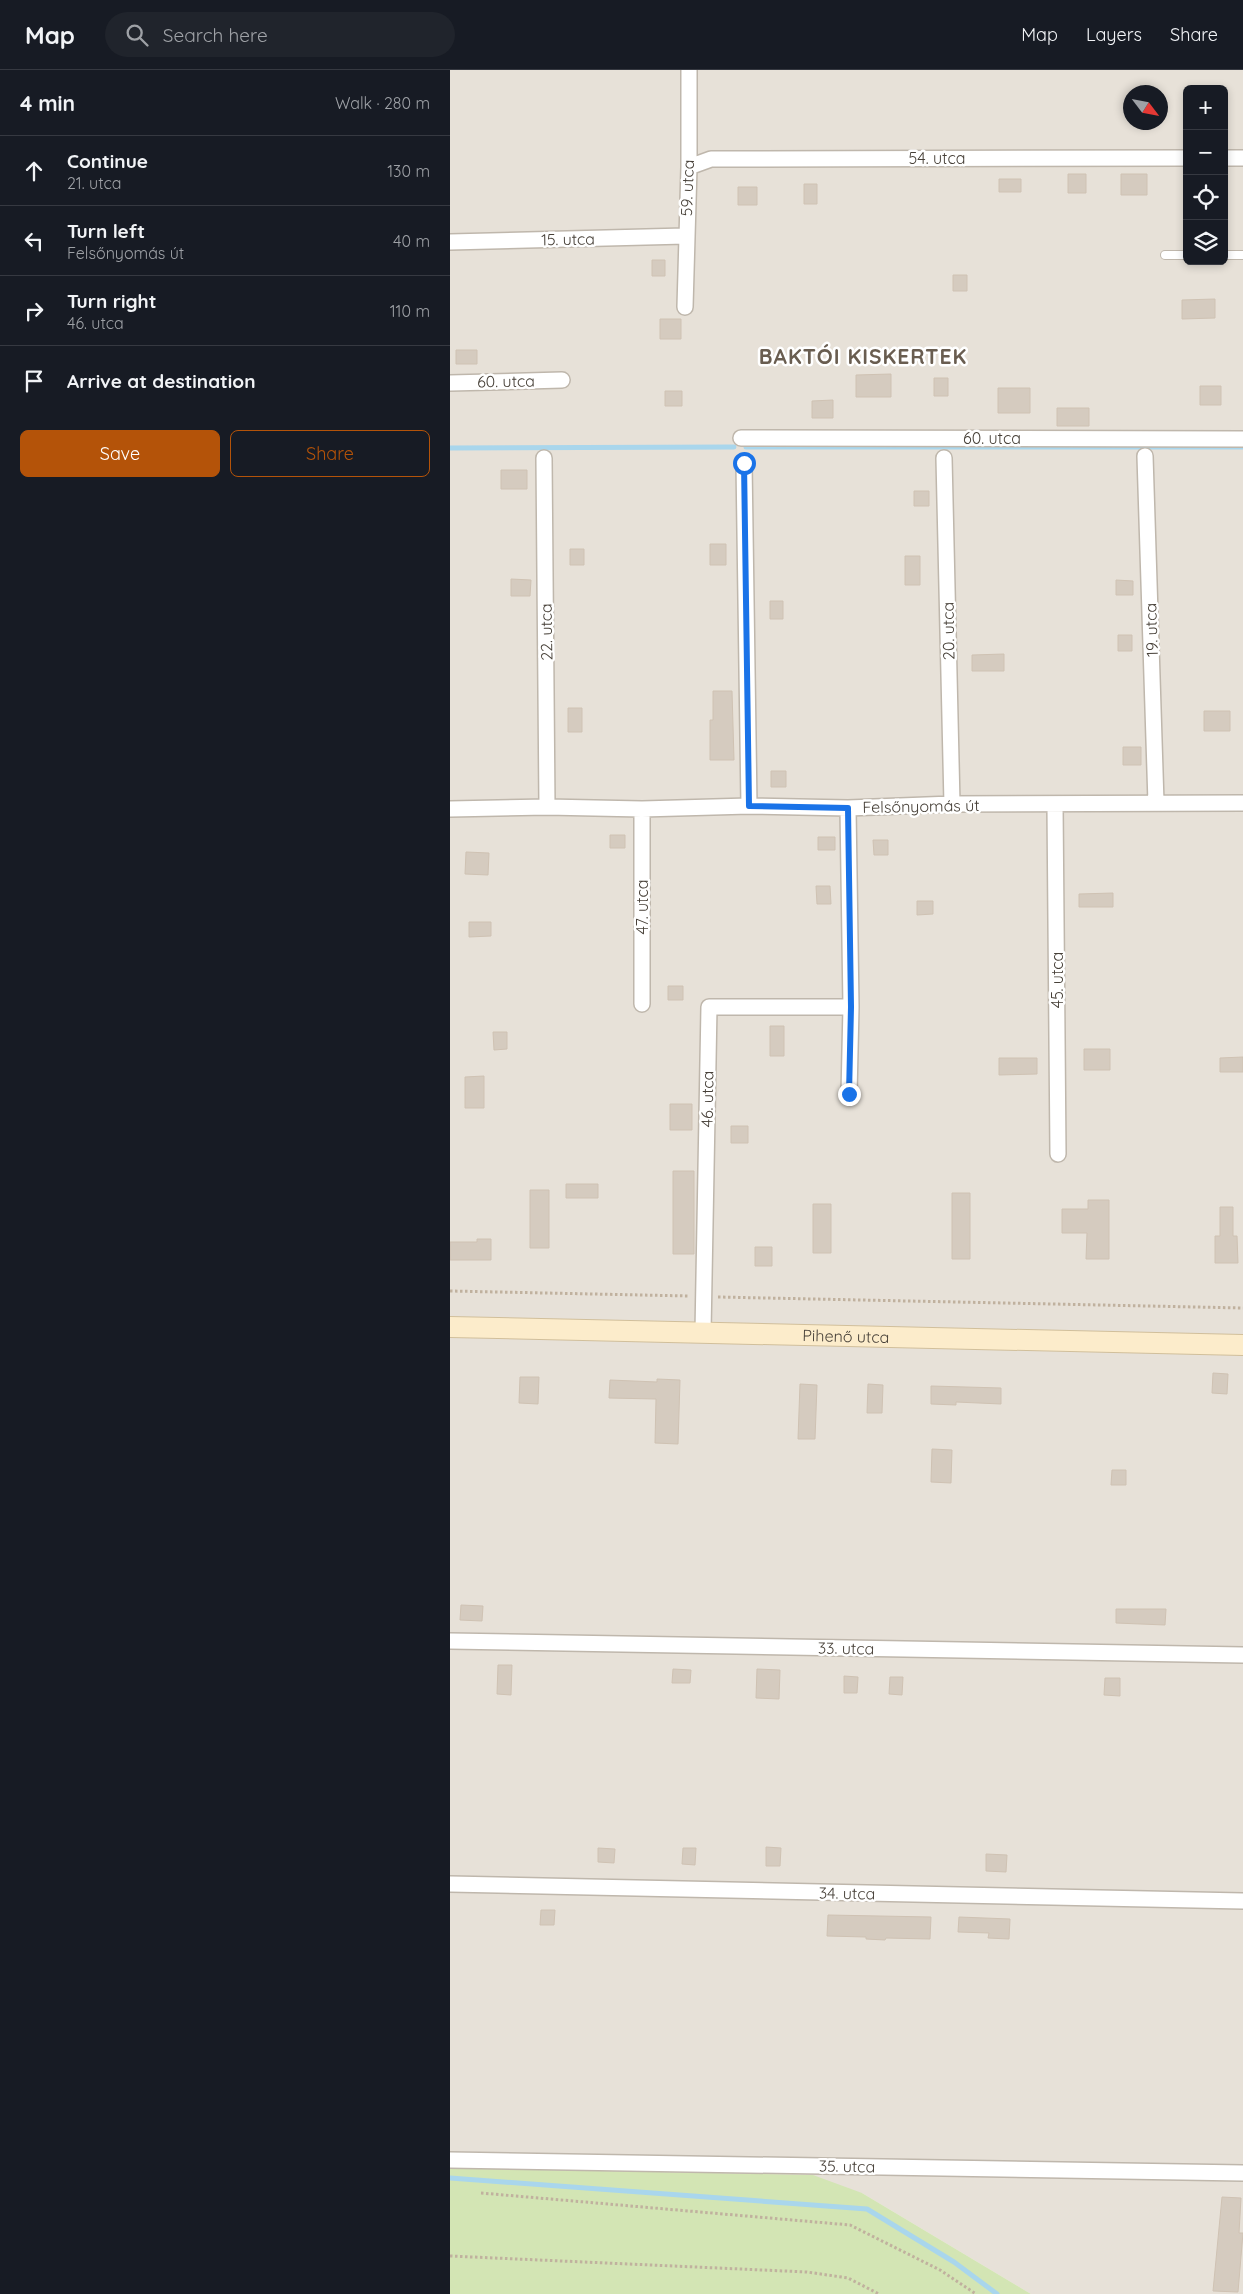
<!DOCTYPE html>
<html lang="en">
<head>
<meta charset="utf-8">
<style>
	:root { --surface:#171b24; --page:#20242c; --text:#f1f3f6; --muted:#9ea1a6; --line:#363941; --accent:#b45309 }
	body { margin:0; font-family:Quicksand,sans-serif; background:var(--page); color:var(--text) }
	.controls { position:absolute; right:15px; top:15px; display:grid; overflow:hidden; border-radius:8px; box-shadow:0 2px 8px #0003 }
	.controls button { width:45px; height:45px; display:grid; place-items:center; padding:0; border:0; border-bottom:1px solid var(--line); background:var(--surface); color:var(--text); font:25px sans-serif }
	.compass { position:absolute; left:673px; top:15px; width:45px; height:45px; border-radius:50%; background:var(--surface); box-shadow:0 2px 8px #0003; rotate:122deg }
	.stop { position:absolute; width:15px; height:15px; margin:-11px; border:4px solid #1a73e8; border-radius:50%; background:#fff }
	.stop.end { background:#1a73e8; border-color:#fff; box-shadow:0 1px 5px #0008 }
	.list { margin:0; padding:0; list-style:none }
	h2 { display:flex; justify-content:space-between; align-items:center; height:65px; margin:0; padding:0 20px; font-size:21px }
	h2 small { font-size:16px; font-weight:400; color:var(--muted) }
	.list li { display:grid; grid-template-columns:32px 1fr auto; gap:15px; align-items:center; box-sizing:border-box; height:70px; padding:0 20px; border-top:1px solid var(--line) }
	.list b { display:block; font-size:19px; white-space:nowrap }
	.list p { margin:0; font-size:16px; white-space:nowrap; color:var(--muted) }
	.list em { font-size:16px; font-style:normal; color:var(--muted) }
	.actions { display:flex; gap:10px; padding:15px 20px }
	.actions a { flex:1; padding:11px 0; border:1px solid var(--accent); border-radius:8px; text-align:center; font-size:18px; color:var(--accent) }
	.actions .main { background:var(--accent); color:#fff }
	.icon { flex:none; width:28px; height:28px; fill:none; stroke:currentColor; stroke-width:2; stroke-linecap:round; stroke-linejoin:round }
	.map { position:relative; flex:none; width:793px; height:2224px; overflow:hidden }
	header { display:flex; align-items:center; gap:30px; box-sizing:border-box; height:70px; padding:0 25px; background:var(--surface); border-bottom:1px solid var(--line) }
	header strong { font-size:24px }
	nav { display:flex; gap:28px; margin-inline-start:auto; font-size:18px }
	.search { width:350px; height:45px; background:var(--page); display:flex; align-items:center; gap:12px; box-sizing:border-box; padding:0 18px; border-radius:28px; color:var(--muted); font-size:19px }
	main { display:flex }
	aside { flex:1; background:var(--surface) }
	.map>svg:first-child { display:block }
</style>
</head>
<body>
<header>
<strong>Map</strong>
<div class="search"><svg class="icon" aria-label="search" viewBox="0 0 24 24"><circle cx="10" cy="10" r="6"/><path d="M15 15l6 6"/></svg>Search here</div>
<nav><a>Map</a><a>Layers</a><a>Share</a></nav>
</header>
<main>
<aside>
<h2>4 min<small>Walk · 280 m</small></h2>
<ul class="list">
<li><svg class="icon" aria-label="ahead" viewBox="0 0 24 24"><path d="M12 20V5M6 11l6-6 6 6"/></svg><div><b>Continue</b><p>21. utca</p></div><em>130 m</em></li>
<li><svg class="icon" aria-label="left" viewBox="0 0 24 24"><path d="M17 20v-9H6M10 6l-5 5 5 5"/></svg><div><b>Turn left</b><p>Felsőnyomás út</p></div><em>40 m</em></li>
<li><svg class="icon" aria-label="right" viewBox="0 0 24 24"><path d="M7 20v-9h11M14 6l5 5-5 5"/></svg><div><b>Turn right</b><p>46. utca</p></div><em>110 m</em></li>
<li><svg class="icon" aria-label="arrive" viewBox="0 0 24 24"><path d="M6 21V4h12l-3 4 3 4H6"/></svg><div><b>Arrive at destination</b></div></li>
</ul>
<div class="actions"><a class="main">Save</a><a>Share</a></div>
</aside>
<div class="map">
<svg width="793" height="2224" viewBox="0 0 793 2224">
	<rect width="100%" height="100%" fill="#f4f0e9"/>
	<path fill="#e7e1d8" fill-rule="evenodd" d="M 0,0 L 793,0 L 793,2224 L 581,2224 L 412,2123 L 0,2095 ZM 737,19 L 774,19 L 774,191 L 737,191 ZM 680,22 L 710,22 L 710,52 L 680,52 Z"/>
	<path fill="#d3e5b4" d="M 0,2095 L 50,2099 L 363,2105 L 412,2123 L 581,2224 L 0,2224 Z"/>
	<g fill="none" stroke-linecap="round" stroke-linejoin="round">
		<path stroke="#a9d6ec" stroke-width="5" d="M 296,377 L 793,377
			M 0,378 L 284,377
			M 0,2108 L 417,2139 L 504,2192 L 547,2224"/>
	</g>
	<path fill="#d5cbbf" stroke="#cfc2b3" d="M 618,104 L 636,104 L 636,123 L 618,123 Z
		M 671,104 L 697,104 L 697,125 L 671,125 Z
		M 549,109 L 571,109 L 571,122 L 549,122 Z
		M 354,114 L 367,114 L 367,134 L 354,134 Z
		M 288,117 L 307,117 L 307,135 L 288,135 Z
		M 202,190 L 215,190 L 215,206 L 202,206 Z
		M 503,205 L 517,205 L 517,221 L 503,221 Z
		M 765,229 L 765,248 L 732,249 L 732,230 Z
		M 210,249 L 231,249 L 231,269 L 210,269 Z
		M 6,280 L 27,280 L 27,294 L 6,294 Z
		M 441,304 L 441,327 L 406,327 L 406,305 Z
		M 484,308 L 498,308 L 498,326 L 484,326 Z
		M 750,316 L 771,316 L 771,335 L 750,335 Z
		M 548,318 L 580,318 L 580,343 L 548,343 Z
		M 215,321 L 232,321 L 232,336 L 215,336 Z
		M 383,330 L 383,348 L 362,348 L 362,331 Z
		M 607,338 L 639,338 L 639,356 L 607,356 Z
		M 51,400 L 77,400 L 77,419 L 51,419 Z
		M 464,421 L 479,421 L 479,436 L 464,436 Z
		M 260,474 L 276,474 L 276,495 L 260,495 Z
		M 120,479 L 134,479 L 134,495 L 120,495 Z
		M 455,486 L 470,486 L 470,515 L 455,515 Z
		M 61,509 L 81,510 L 80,526 L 61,526 Z
		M 666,510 L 683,511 L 683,525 L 666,525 Z
		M 320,531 L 333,531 L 333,549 L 320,549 Z
		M 668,565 L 682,565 L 682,581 L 668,581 Z
		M 554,584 L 554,601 L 522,601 L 522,585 Z
		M 263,621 L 282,621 L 284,690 L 260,690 L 260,650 L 263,650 Z
		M 118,638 L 132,638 L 132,662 L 118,662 Z
		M 754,641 L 780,641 L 780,661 L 754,661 Z
		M 673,677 L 691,677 L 691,695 L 673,695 Z
		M 321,701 L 336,701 L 336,717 L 321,717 Z
		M 160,765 L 175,765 L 175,778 L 160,778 Z
		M 368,767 L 385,767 L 385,780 L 368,780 Z
		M 423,770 L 438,770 L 438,785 L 424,785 Z
		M 16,782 L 39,783 L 38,805 L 15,804 Z
		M 366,816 L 380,816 L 381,834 L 367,834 Z
		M 663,823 L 663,837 L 629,837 L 629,824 Z
		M 467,831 L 483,831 L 483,844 L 467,845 Z
		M 19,852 L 41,852 L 41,866 L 19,867 Z
		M 218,916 L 233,916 L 233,930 L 218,930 Z
		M 320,956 L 334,956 L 334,986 L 320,986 Z
		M 43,962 L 57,962 L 57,979 L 44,980 Z
		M 634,979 L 660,979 L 660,1000 L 634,1000 Z
		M 793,987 L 793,1002 L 770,1002 L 770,988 Z
		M 549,988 L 587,988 L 587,1004 L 549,1005 Z
		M 34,1006 L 34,1038 L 15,1038 L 15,1007 Z
		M 220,1034 L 242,1034 L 242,1060 L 220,1060 Z
		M 281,1056 L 298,1056 L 298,1073 L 281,1073 Z
		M 223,1101 L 244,1101 L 244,1184 L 223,1184 Z
		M 116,1114 L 148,1114 L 148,1128 L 116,1128 Z
		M 80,1120 L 99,1120 L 99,1178 L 80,1178 Z
		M 502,1123 L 520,1123 L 520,1189 L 502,1189 Z
		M 638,1130 L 659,1130 L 659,1189 L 636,1189 L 637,1163 L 612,1163 L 612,1139 L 638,1139 Z
		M 363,1134 L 381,1134 L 381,1183 L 363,1183 Z
		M 770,1137 L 783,1137 L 783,1166 L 787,1166 L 788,1193 L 765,1193 L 765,1166 L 770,1166 Z
		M 27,1169 L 41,1169 L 41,1190 L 0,1190 L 0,1172 L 27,1172 Z
		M 305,1177 L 322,1177 L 322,1196 L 305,1196 Z
		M 763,1303 L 778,1304 L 777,1324 L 762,1323 Z
		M 70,1307 L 89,1307 L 88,1334 L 69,1333 Z
		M 207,1309 L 230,1310 L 228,1374 L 205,1373 L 206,1329 L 159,1328 L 160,1310 L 207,1312 Z
		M 350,1314 L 367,1315 L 365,1369 L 348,1369 Z
		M 418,1314 L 433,1315 L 432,1343 L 417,1343 Z
		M 481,1316 L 551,1318 L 551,1334 L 506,1332 L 506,1335 L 481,1334 Z
		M 482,1379 L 502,1380 L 501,1413 L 481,1412 Z
		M 662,1400 L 676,1400 L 676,1415 L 661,1415 Z
		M 11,1535 L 33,1536 L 32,1551 L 10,1550 Z
		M 666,1539 L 716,1539 L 715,1555 L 666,1553 Z
		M 48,1595 L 62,1595 L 61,1625 L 47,1624 Z
		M 223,1599 L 241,1600 L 240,1613 L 222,1613 Z
		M 307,1599 L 330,1600 L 329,1629 L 306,1628 Z
		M 394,1606 L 408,1607 L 407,1623 L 394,1623 Z
		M 440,1607 L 453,1607 L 452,1625 L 439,1624 Z
		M 655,1608 L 670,1608 L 670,1626 L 654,1625 Z
		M 316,1777 L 331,1778 L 330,1796 L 316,1796 Z
		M 148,1778 L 165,1779 L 164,1793 L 148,1792 Z
		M 233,1778 L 246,1778 L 245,1795 L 232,1794 Z
		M 536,1784 L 557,1785 L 556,1802 L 536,1801 Z
		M 91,1840 L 105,1840 L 104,1855 L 90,1855 Z
		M 378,1845 L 481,1847 L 480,1869 L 436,1868 L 435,1870 L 416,1869 L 416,1867 L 377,1866 Z
		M 509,1847 L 560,1849 L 559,1869 L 538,1868 L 539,1863 L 508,1862 Z
		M 772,2127 L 791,2128 L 789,2163 L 793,2163 L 788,2222 L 763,2221 Z"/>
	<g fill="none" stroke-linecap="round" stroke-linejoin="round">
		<g stroke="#bfb7ac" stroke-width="10">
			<path id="lane" d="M 715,185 L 737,185
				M 774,185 L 793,185"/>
		</g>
		<g stroke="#bfb7ac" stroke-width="18">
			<path id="street" d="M 774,88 L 793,88
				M 239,97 L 261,89 L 737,88
				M 0,172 L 235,166
				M 235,237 L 239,97 L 239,0
				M 0,313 L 112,310
				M 291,368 L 793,369
				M 695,386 L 706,733
				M 94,388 L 97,737
				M 494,388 L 502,734
				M 294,393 L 299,736
				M 605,735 L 608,1084
				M 0,739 L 97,737 L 192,739 L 299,736 L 398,738 L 502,734 L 793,733
				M 192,739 L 192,934
				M 399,1024 L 401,937
				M 253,1262 L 259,937 L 401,937 L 398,738
				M 0,1571 L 793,1585
				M 0,1814 L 793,1831
				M 0,2090 L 793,2103"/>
		</g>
		<g stroke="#d1bf9b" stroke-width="22">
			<g id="secondary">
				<path id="s1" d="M 0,1257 L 793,1275"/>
			</g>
		</g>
		<path stroke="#c0b19e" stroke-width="3" stroke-dasharray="2.5 2.5" stroke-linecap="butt" d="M 0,1221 L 239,1226
			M 268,1227 L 793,1238
			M 31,2123 L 400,2155 L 490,2200 L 526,2224
			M 0,2186 L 357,2202 L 398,2208 L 429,2224"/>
		<use href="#lane" stroke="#fff" stroke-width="8"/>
		<use href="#street" stroke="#fff" stroke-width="15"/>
		<use href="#secondary" stroke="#fceccb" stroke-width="20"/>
	</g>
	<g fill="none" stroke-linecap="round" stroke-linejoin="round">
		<path stroke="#1a73e8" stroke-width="6" d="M 294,393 L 299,736 L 398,738 L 401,937 L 399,1024"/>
	</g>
	<g text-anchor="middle" stroke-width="5" stroke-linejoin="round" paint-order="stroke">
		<g font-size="16" fill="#474038" stroke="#fff">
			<text x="487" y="94">54. utca</text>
			<text transform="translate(237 118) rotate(-88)" y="6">59. utca</text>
			<text transform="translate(118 169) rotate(-1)" y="6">15. utca</text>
			<text transform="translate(56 311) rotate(-1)" y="6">60. utca</text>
			<text x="542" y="374">60. utca</text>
			<text transform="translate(701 560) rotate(-92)" y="6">19. utca</text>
			<text transform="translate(498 561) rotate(-91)" y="6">20. utca</text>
			<text transform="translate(96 562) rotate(-91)" y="6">22. utca</text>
			<text transform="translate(471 736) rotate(-1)" y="6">Felsőnyomás út</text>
			<text transform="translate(192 837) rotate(-90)" y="6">47. utca</text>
			<text transform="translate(607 910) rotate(-90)" y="6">45. utca</text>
			<text transform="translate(257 1029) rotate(-89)" y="6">46. utca</text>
			<text dy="6" stroke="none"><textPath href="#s1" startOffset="396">Pihenő utca</textPath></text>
			<text transform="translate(396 1578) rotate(1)" y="6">33. utca</text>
			<text transform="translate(397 1823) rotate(1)" y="6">34. utca</text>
			<text transform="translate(397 2096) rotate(1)" y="6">35. utca</text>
		</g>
		<g font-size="21" font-weight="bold" letter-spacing="1" fill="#695d50" stroke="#fff">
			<text x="413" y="294">BAKTÓI KISKERTEK</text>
		</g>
	</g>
</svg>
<div class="controls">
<button>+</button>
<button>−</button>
<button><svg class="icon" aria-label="locate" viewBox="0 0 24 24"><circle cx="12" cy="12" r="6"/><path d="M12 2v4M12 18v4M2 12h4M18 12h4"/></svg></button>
<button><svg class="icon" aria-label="layers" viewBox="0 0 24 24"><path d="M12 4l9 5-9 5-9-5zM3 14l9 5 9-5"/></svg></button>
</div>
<svg class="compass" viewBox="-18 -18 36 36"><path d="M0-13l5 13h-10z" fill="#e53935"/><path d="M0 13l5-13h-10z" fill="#9ea1a6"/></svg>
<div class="stop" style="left:294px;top:393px"></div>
<div class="stop end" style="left:399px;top:1024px"></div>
</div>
</main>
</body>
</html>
